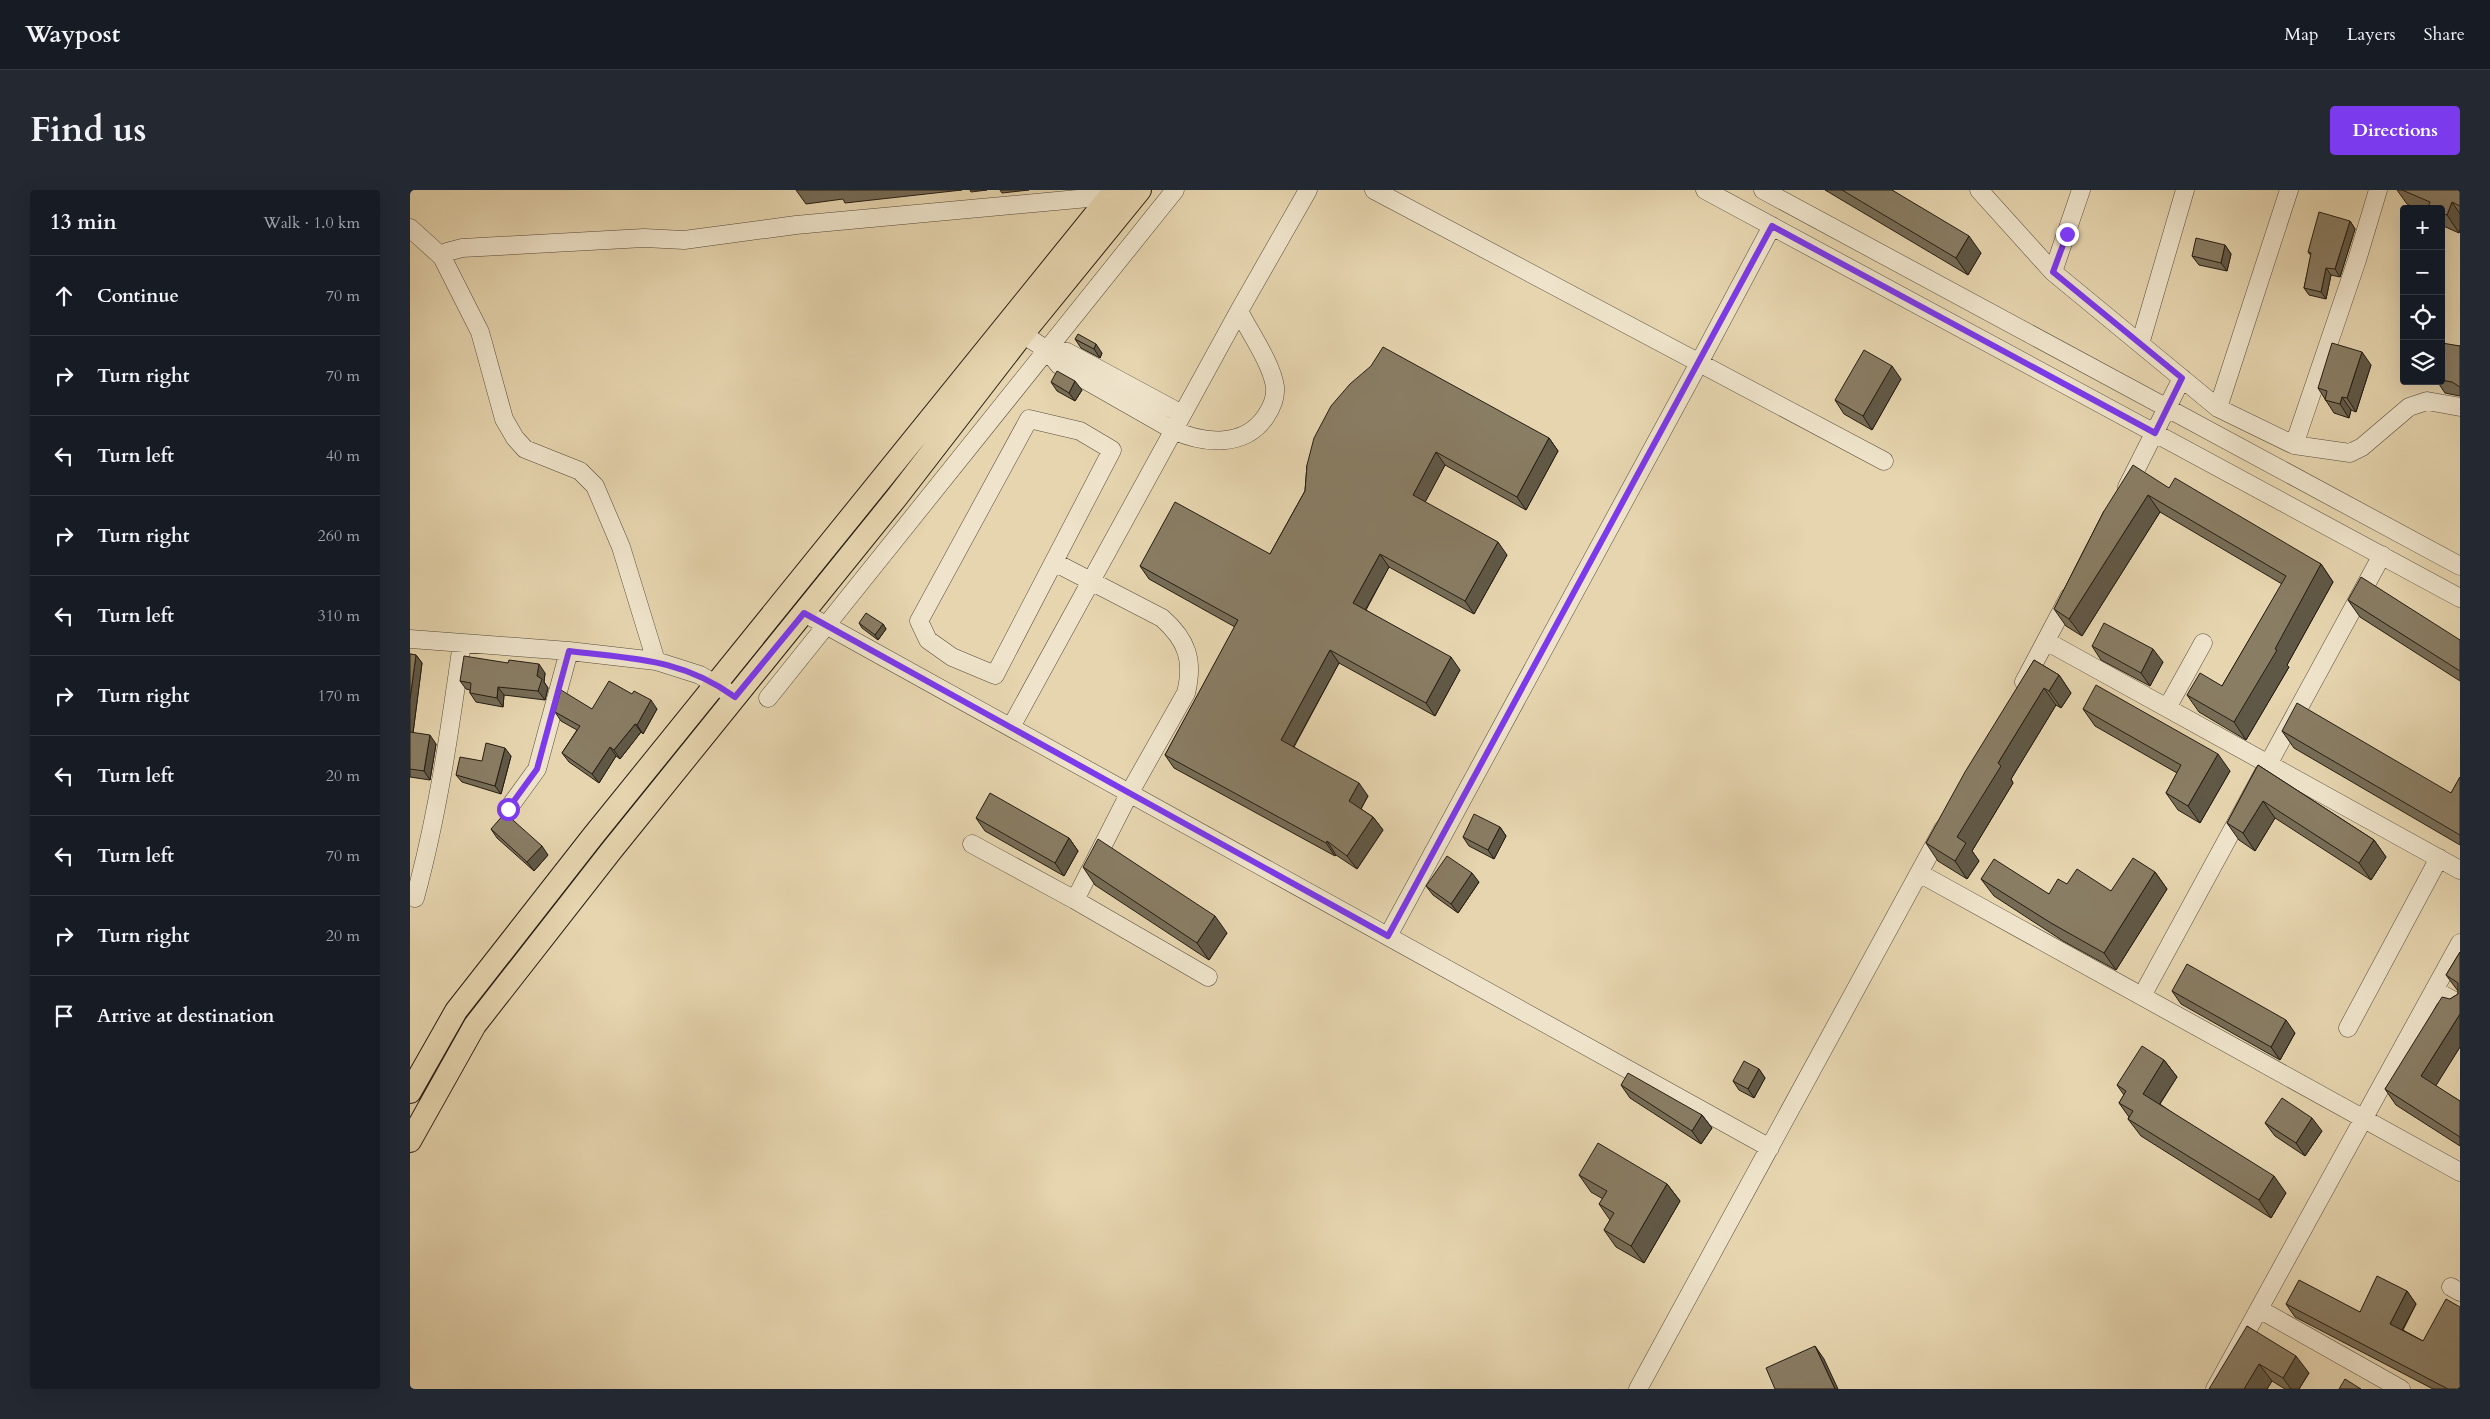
<!DOCTYPE html>
<html lang="en">
<head>
<meta charset="utf-8">
<style>
	:root { --surface:#171b24; --page:#242831; --text:#f1f3f6; --muted:#9ea1a6; --line:#363941; --accent:#7c3aed }
	body { margin:0; font-family:Cardo,serif; background:var(--page); color:var(--text) }
	.controls { position:absolute; right:15px; top:15px; display:grid; overflow:hidden; border-radius:5px; box-shadow:0 5px 20px #0002 }
	.controls button { width:45px; height:45px; display:grid; place-items:center; padding:0; border:0; border-bottom:1px solid var(--line); background:var(--surface); color:var(--text); font:25px sans-serif }
	.stop { position:absolute; width:15px; height:15px; margin:-11px; border:4px solid #7c3aed; border-radius:50%; background:#fff }
	.stop.end { background:#7c3aed; border-color:#fff; box-shadow:0 1px 5px #0008 }
	.list { margin:0; padding:0; list-style:none }
	h2 { display:flex; justify-content:space-between; align-items:center; height:65px; margin:0; padding:0 20px; font-size:21px }
	h2 small { font-size:16px; font-weight:400; color:var(--muted) }
	.list li { display:grid; grid-template-columns:32px 1fr auto; gap:15px; align-items:center; box-sizing:border-box; height:80px; padding:0 20px; border-top:1px solid var(--line) }
	.list b { display:block; font-size:19px; white-space:nowrap }
	.list em { font-size:16px; font-style:normal; color:var(--muted) }
	.icon { flex:none; width:28px; height:28px; fill:none; stroke:currentColor; stroke-width:2; stroke-linecap:round; stroke-linejoin:round }
	.map { position:relative; flex:none; width:2050px; height:1199px; overflow:hidden; border-radius:5px }
	header { display:flex; align-items:center; gap:30px; box-sizing:border-box; height:70px; padding:0 25px; background:var(--surface); border-bottom:1px solid var(--line) }
	header strong { font-size:24px }
	nav { display:flex; gap:28px; margin-inline-start:auto; font-size:18px }
	.intro { display:flex; align-items:center; justify-content:space-between; box-sizing:border-box; height:120px; padding:0 30px }
	h1 { margin:0; font-size:35px }
	.button { padding:12px 22px; border-radius:5px; background:var(--accent); color:#fff; font-size:18px; font-weight:700 }
	main { display:flex; gap:30px; padding:0 30px }
	aside { flex:1; background:var(--surface); border-radius:5px; box-shadow:0 5px 20px #0002 }
	.map>svg:first-child { display:block }
</style>
</head>
<body>
<header>
<strong>Waypost</strong>
<nav><a>Map</a><a>Layers</a><a>Share</a></nav>
</header>
<div class="intro"><h1>Find us</h1><a class="button">Directions</a></div>
<main>
<aside>
<h2>13 min<small>Walk · 1.0 km</small></h2>
<ul class="list">
<li><svg class="icon" aria-label="ahead" viewBox="0 0 24 24"><path d="M12 20V5M6 11l6-6 6 6"/></svg><div><b>Continue</b></div><em>70 m</em></li>
<li><svg class="icon" aria-label="right" viewBox="0 0 24 24"><path d="M7 20v-9h11M14 6l5 5-5 5"/></svg><div><b>Turn right</b></div><em>70 m</em></li>
<li><svg class="icon" aria-label="left" viewBox="0 0 24 24"><path d="M17 20v-9H6M10 6l-5 5 5 5"/></svg><div><b>Turn left</b></div><em>40 m</em></li>
<li><svg class="icon" aria-label="right" viewBox="0 0 24 24"><path d="M7 20v-9h11M14 6l5 5-5 5"/></svg><div><b>Turn right</b></div><em>260 m</em></li>
<li><svg class="icon" aria-label="left" viewBox="0 0 24 24"><path d="M17 20v-9H6M10 6l-5 5 5 5"/></svg><div><b>Turn left</b></div><em>310 m</em></li>
<li><svg class="icon" aria-label="right" viewBox="0 0 24 24"><path d="M7 20v-9h11M14 6l5 5-5 5"/></svg><div><b>Turn right</b></div><em>170 m</em></li>
<li><svg class="icon" aria-label="left" viewBox="0 0 24 24"><path d="M17 20v-9H6M10 6l-5 5 5 5"/></svg><div><b>Turn left</b></div><em>20 m</em></li>
<li><svg class="icon" aria-label="left" viewBox="0 0 24 24"><path d="M17 20v-9H6M10 6l-5 5 5 5"/></svg><div><b>Turn left</b></div><em>70 m</em></li>
<li><svg class="icon" aria-label="right" viewBox="0 0 24 24"><path d="M7 20v-9h11M14 6l5 5-5 5"/></svg><div><b>Turn right</b></div><em>20 m</em></li>
<li><svg class="icon" aria-label="arrive" viewBox="0 0 24 24"><path d="M6 21V4h12l-3 4 3 4H6"/></svg><div><b>Arrive at destination</b></div></li>
</ul>
</aside>
<div class="map">
<svg width="2050" height="1199" viewBox="0 0 2050 1199">
	<rect width="100%" height="100%" fill="#e6d5af"/>
	<filter id="stains"><feTurbulence type="fractalNoise" baseFrequency=".004" numOctaves="4"/><feColorMatrix values="0 0 0 0 .2 0 0 0 0 .09 0 0 0 0 .02 0 0 0 .5 -.17"/></filter>
	<radialGradient id="worn" r=".72"><stop offset=".6" stop-color="#630" stop-opacity="0"/><stop offset="1" stop-color="#630" stop-opacity=".3"/></radialGradient>
	<g fill="none" stroke-linecap="round" stroke-linejoin="round">
		<g stroke="#554b3a" stroke-width="19">
			<path id="minor" d="M 964,0 L 1474,271
				M 1295,0 L 2050,408
				M 1353,0 L 2050,376
				M 1569,0 L 1643,82
				M 1671,0 L 1643,82 L 1808,218 L 1884,255 L 1947,70 L 1968,0
				M 0,38 L 32,67
				M 602,137 L 637,160 L 649,175 L 763,240 C 794,254 835,258 856,226 C 862,217 866,208 865,197 C 862,174 840,143 829,121
				M 1730,154 L 1775,0
				M 637,160 L 657,162 L 772,224
				M 1808,218 L 1879,0
				M 619,229 L 670,241 L 702,260 L 585,485 L 542,467 L 518,450 L 509,431 Z
				M 1884,255 L 1940,263 L 1952,257 L 1999,217 L 2017,211 L 2050,217
				M 1717,297 L 1772,188
				M 644,372 L 752,428 C 777,450 784,470 776,503 L 720,602 L 665,710
				M 394,423 L 1360,958
				M 0,449 L 159,461 L 246,471 L 290,485 L 316,501
				M 1636,451 L 2050,680
				M 246,471 L 211,357 L 185,296 L 170,281 L 115,259 L 105,248 L 94,229 L 70,142 L 32,67 L 37,62 L 52,58 L 234,48 L 274,50 L 386,35 L 700,6
				M 1614,492 L 1659,407
				M 358,508 L 765,0
				M 1757,518 L 1793,453
				M 601,537 L 829,121 L 898,0
				M 98,619 L 127,579 L 159,461
				M 562,654 L 665,710 L 798,787
				M 1509,683 L 2050,982
				M 5,708 C 28,624 40,539 52,453
				M 978,746 L 1289,173 L 1362,36
				M 2024,800 L 2050,814
				M 1732,806 L 1972,365
				M 1938,838 L 2029,668
				M 2041,1097 L 2050,1102
				M 1849,1119 L 1991,1199
				M 1228,1199 L 1533,639
				M 1805,1199 L 2050,753"/>
		</g>
		<g stroke="#251d13" stroke-width="24">
			<path id="major" d="M 0,902 L 46,821 L 183,646 L 705,0
				M 0,951 L 65,835 L 201,661 L 487,307 L 612,145 L 730,0"/>
		</g>
		<use href="#minor" stroke="#efe4cb" stroke-width="18"/>
		<use href="#major" stroke="#e6d5af" stroke-width="22"/>
	</g>
	<path fill="#766c56" stroke="#251d13" d="M 386,0 L 552,0 L 435,13 L 433,9 L 396,14 Z
		M 560,0 L 577,0 L 561,2 Z
		M 590,0 L 619,0 L 592,3 Z
		M 1415,0 L 1482,0 L 1571,63 L 1558,85 Z
		M 1987,0 L 2050,0 L 2050,39 L 2049,43 L 2031,35 L 2031,19 L 2007,19 L 1997,14 Z
		M 1940,31 L 1945,39 L 1930,87 L 1921,85 L 1916,109 L 1899,105 L 1894,98 L 1901,66 L 1898,62 Z
		M 1815,55 L 1821,64 L 1817,81 L 1789,75 L 1782,66 Z
		M 665,149 L 692,163 L 690,168 L 671,158 Z
		M 2031,156 L 2050,156 L 2050,206 L 2035,203 L 2027,191 L 2031,191 Z
		M 1961,175 L 1946,222 L 1941,220 L 1939,228 L 1924,223 L 1908,198 Z
		M 1491,189 L 1462,240 L 1434,224 L 1425,210 Z
		M 641,192 L 672,200 L 665,211 L 647,201 Z
		M 1139,248 L 1148,261 L 1116,320 L 1035,275 L 1015,312 L 1097,365 L 1064,424 L 979,377 L 956,420 L 1050,480 L 1025,526 L 929,473 L 884,557 L 958,606 L 951,619 L 963,627 L 973,640 L 947,679 L 926,665 L 925,666 L 764,578 L 755,565 L 825,437 L 739,389 L 730,376 L 860,364 L 895,301 L 897,275 Z
		M 1759,298 L 1911,374 L 1923,392 L 1877,475 L 1879,477 L 1836,550 L 1789,522 L 1777,505 L 1812,496 L 1872,394 L 1750,322 L 1672,446 L 1656,436 L 1644,419 L 1694,321 Z
		M 1938,410 L 2050,450 L 2050,491 L 1950,427 Z
		M 449,433 L 473,434 L 476,439 L 468,450 L 452,438 Z
		M 1682,456 L 1753,472 L 1740,496 L 1691,470 Z
		M 0,464 L 6,465 L 12,473 L 3,543 L 26,554 L 20,590 L 0,587 Z
		M 1624,470 L 1649,485 L 1661,503 L 1651,518 L 1646,515 L 1601,589 L 1603,593 L 1562,661 L 1569,671 L 1557,689 L 1528,671 L 1516,653 Z
		M 135,483 L 134,492 L 138,498 L 135,510 L 94,505 L 93,517 L 66,512 L 60,503 L 60,500 L 56,499 L 50,491 Z
		M 182,519 L 247,519 L 233,544 L 231,542 L 210,569 L 206,566 L 189,593 L 159,572 L 152,563 L 167,540 L 151,531 L 145,522 Z
		M 1673,519 L 1820,581 L 1790,633 L 1768,620 L 1756,603 L 1767,583 L 1685,536 Z
		M 1872,541 L 2041,603 L 2050,587 L 2050,655 L 1884,558 Z
		M 101,566 L 91,604 L 52,592 L 46,585 Z
		M 1848,575 L 1964,650 L 1976,667 L 1961,690 L 1865,628 L 1845,661 L 1829,650 L 1817,633 Z
		M 566,628 L 659,648 L 668,661 L 654,686 L 575,641 Z
		M 1090,637 L 1096,646 L 1084,669 L 1059,656 L 1053,647 Z
		M 81,639 L 138,665 L 124,681 L 87,648 Z
		M 673,677 L 817,743 L 799,770 L 685,695 Z
		M 1745,682 L 1757,699 L 1706,780 L 1653,751 L 1584,706 L 1571,689 L 1639,704 L 1657,694 L 1701,701 Z
		M 1069,692 L 1048,723 L 1023,705 L 1016,696 Z
		M 2050,762 L 2050,857 L 2025,896 L 2050,911 L 2050,956 L 1986,915 L 1975,899 L 2040,809 L 2048,804 L 2048,801 L 2036,785 Z
		M 1762,801 L 1885,843 L 1870,870 L 1771,814 Z
		M 1754,870 L 1767,887 L 1750,914 L 1876,1003 L 1861,1028 L 1731,946 L 1718,929 L 1719,927 L 1709,913 L 1714,905 L 1707,895 Z
		M 1349,879 L 1355,888 L 1344,908 L 1329,900 L 1323,891 Z
		M 1211,895 L 1292,925 L 1302,938 L 1291,954 L 1220,908 Z
		M 1855,933 L 1912,941 L 1895,966 L 1865,946 Z
		M 1169,985 L 1257,994 L 1270,1011 L 1234,1073 L 1206,1057 L 1194,1040 L 1200,1030 L 1189,1014 L 1193,1009 L 1181,1002 Z
		M 1997,1101 L 2006,1114 L 1993,1140 L 2013,1151 L 2050,1199 L 2023,1199 L 1885,1127 L 1876,1114 L 1950,1122 Z
		M 1837,1136 L 1899,1183 L 1889,1199 L 1875,1199 L 1862,1191 L 1857,1199 Z"/>
	<path fill="#605846" stroke="#251d13" d="M 2042,12 L 2050,24 L 2050,39 L 2049,43 L 2037,25 Z
		M 1940,31 L 1945,39 L 1930,87 L 1925,79 Z
		M 1559,46 L 1571,63 L 1558,85 L 1546,68 Z
		M 1815,55 L 1821,64 L 1817,81 L 1811,73 Z
		M 1916,78 L 1921,85 L 1916,109 L 1911,102 Z
		M 686,154 L 692,163 L 690,168 L 684,159 Z
		M 1952,162 L 1961,175 L 1946,222 L 1937,208 Z
		M 1482,176 L 1491,189 L 1462,240 L 1453,226 Z
		M 665,191 L 672,200 L 665,211 L 659,203 Z
		M 1932,207 L 1941,220 L 1939,228 L 1930,214 Z
		M 1139,248 L 1148,261 L 1116,320 L 1107,307 Z
		M 1026,262 L 1035,275 L 1012,318 L 1003,305 Z
		M 1738,305 L 1750,322 L 1672,446 L 1659,429 Z
		M 1088,352 L 1097,365 L 1064,424 L 1055,411 Z
		M 970,364 L 979,377 L 952,426 L 943,413 Z
		M 1911,374 L 1923,392 L 1877,475 L 1879,477 L 1836,550 L 1824,532 Z
		M 473,434 L 476,439 L 468,450 L 465,445 Z
		M 1743,459 L 1753,472 L 1740,496 L 1731,483 Z
		M 920,460 L 929,473 L 880,563 L 871,550 Z
		M 6,465 L 12,473 L 2,551 L 0,548 L 0,509 Z
		M 1041,467 L 1050,480 L 1025,526 L 1016,513 Z
		M 129,474 L 135,483 L 134,492 L 138,498 L 135,510 L 128,501 L 127,486 Z
		M 1649,485 L 1661,503 L 1651,518 L 1639,501 Z
		M 88,497 L 94,505 L 93,517 L 87,508 Z
		M 1634,498 L 1646,515 L 1601,589 L 1603,593 L 1562,661 L 1569,671 L 1557,689 L 1545,671 L 1547,647 L 1588,573 Z
		M 241,510 L 247,519 L 233,544 L 227,535 Z
		M 225,534 L 231,542 L 210,569 L 204,560 Z
		M 20,545 L 26,554 L 20,590 L 14,581 Z
		M 200,557 L 206,566 L 189,593 L 182,584 Z
		M 95,558 L 101,566 L 91,604 L 85,596 Z
		M 1808,564 L 1820,581 L 1790,633 L 1778,616 Z
		M 949,593 L 958,606 L 948,624 L 939,611 Z
		M 1853,611 L 1865,628 L 1845,661 L 1833,643 Z
		M 963,627 L 973,640 L 947,679 L 937,666 Z
		M 1090,637 L 1096,646 L 1084,669 L 1078,660 Z
		M 659,648 L 668,661 L 654,686 L 645,673 Z
		M 1964,650 L 1976,667 L 1961,690 L 1949,673 Z
		M 917,651 L 926,665 L 925,666 L 916,653 Z
		M 132,656 L 138,665 L 124,681 L 117,672 Z
		M 1745,682 L 1757,699 L 1706,780 L 1694,763 Z
		M 1062,683 L 1069,692 L 1048,723 L 1041,714 Z
		M 805,726 L 817,743 L 799,770 L 787,753 Z
		M 2050,824 L 2050,857 L 2022,902 L 2011,886 Z
		M 1876,830 L 1885,843 L 1870,870 L 1861,857 Z
		M 1754,870 L 1767,887 L 1745,921 L 1733,904 Z
		M 1349,879 L 1355,888 L 1344,908 L 1338,899 Z
		M 1292,925 L 1302,938 L 1291,954 L 1282,941 Z
		M 1902,928 L 1912,941 L 1895,966 L 1886,953 Z
		M 1864,986 L 1876,1003 L 1861,1028 L 1849,1010 Z
		M 1257,994 L 1270,1011 L 1234,1073 L 1221,1056 Z
		M 1997,1101 L 2006,1114 L 1989,1146 L 1980,1134 Z
		M 1405,1156 L 1414,1169 L 1428,1199 L 1425,1199 Z
		M 1886,1166 L 1899,1183 L 1889,1199 L 1881,1199 L 1873,1188 Z
		M 1849,1174 L 1862,1191 L 1857,1199 L 1834,1199 Z"/>
	<path fill="#897d64" stroke="#251d13" d="M 1432,0 L 1482,0 L 1559,46 L 1546,68 Z
		M 1992,0 L 2050,0 L 2050,16 L 2042,12 L 2037,25 L 2031,23 L 2031,19 L 2021,19 L 2018,17 L 2020,12 Z
		M 1909,22 L 1940,31 L 1925,79 L 1916,78 L 1911,102 L 1894,98 L 1901,63 L 1898,62 Z
		M 1786,48 L 1815,55 L 1811,73 L 1782,66 Z
		M 668,144 L 686,154 L 684,159 L 665,149 Z
		M 1922,153 L 1952,162 L 1937,208 L 1932,207 L 1930,214 L 1915,210 L 1917,201 L 1908,198 Z
		M 2032,153 L 2050,156 L 2050,197 L 2042,192 L 2031,190 Z
		M 973,157 L 1139,248 L 1107,307 L 1026,262 L 1003,305 L 1088,352 L 1055,411 L 970,364 L 943,413 L 1041,467 L 1016,513 L 920,460 L 871,550 L 949,593 L 939,611 L 963,627 L 937,666 L 917,651 L 916,653 L 755,565 L 828,430 L 730,376 L 765,312 L 860,364 L 895,301 L 897,275 L 904,248 L 921,216 L 940,194 L 961,176 Z
		M 1454,160 L 1482,176 L 1453,226 L 1425,210 Z
		M 647,181 L 665,191 L 659,203 L 641,192 Z
		M 1723,275 L 1759,298 L 1765,288 L 1911,374 L 1865,459 L 1867,460 L 1824,532 L 1777,505 L 1790,483 L 1812,496 L 1876,386 L 1738,305 L 1659,429 L 1644,419 L 1694,321 Z
		M 1951,387 L 2050,450 L 2050,481 L 1938,410 Z
		M 456,423 L 473,434 L 465,445 L 449,433 Z
		M 1694,433 L 1743,459 L 1731,483 L 1682,456 Z
		M 0,464 L 6,465 L 0,509 Z
		M 54,466 L 98,473 L 99,470 L 129,474 L 127,486 L 132,489 L 128,501 L 88,497 L 87,508 L 60,503 L 61,493 L 50,491 Z
		M 1624,470 L 1649,485 L 1639,501 L 1634,498 L 1588,573 L 1591,576 L 1547,647 L 1556,653 L 1545,671 L 1516,653 L 1555,582 Z
		M 199,491 L 222,504 L 224,501 L 241,510 L 227,535 L 225,534 L 204,560 L 200,557 L 182,584 L 152,563 L 170,536 L 145,522 L 151,500 L 182,519 Z
		M 1686,495 L 1808,564 L 1778,616 L 1756,603 L 1771,575 L 1673,519 Z
		M 1887,513 L 2041,603 L 2050,587 L 2050,645 L 1872,541 Z
		M 0,542 L 20,545 L 14,581 L 0,579 Z
		M 76,553 L 95,558 L 85,596 L 46,585 L 50,567 L 72,571 Z
		M 1848,575 L 1964,650 L 1949,673 L 1853,611 L 1833,643 L 1817,633 Z
		M 580,603 L 659,648 L 645,673 L 566,628 Z
		M 95,623 L 132,656 L 117,672 L 81,639 Z
		M 1064,624 L 1090,637 L 1078,660 L 1053,647 Z
		M 688,649 L 805,726 L 787,753 L 673,677 Z
		M 1037,666 L 1062,683 L 1041,714 L 1016,696 Z
		M 1723,668 L 1745,682 L 1694,763 L 1641,733 L 1571,689 L 1584,669 L 1639,704 L 1648,689 L 1657,694 L 1667,679 L 1701,701 Z
		M 2050,762 L 2050,824 L 2011,886 L 2050,911 L 2050,947 L 1975,899 L 2032,807 L 2040,809 L 2048,804 L 2048,793 L 2036,785 Z
		M 1777,774 L 1876,830 L 1861,857 L 1762,801 Z
		M 1732,856 L 1754,870 L 1733,904 L 1864,986 L 1849,1010 L 1718,929 L 1723,921 L 1709,913 L 1716,901 L 1707,895 Z
		M 1334,871 L 1349,879 L 1338,899 L 1323,891 Z
		M 1218,883 L 1292,925 L 1282,941 L 1211,895 Z
		M 1872,908 L 1902,928 L 1886,953 L 1855,933 Z
		M 1188,953 L 1257,994 L 1221,1056 L 1194,1040 L 1204,1023 L 1189,1014 L 1197,1001 L 1169,985 Z
		M 1967,1086 L 1997,1101 L 1980,1134 L 2013,1151 L 2036,1109 L 2050,1117 L 2050,1199 L 2038,1199 L 1876,1114 L 1889,1090 L 1950,1122 Z
		M 1837,1136 L 1886,1166 L 1873,1188 L 1849,1174 L 1834,1199 L 1799,1199 Z
		M 1405,1156 L 1425,1199 L 1365,1199 L 1356,1178 Z
		M 1935,1189 L 1951,1199 L 1929,1199 Z"/>
	<g fill="none" stroke-linecap="round" stroke-linejoin="round">
		<path stroke="#7c3aed" stroke-width="6" d="M 98,619 L 127,579 L 159,461 C 223,469 271,468 325,507 L 394,423 L 978,746 L 1362,36 L 1745,243 L 1772,188 L 1643,82 L 1657,44"/>
	</g>
	<rect width="100%" height="100%" filter="url(#stains)"/>
	<rect width="100%" height="100%" fill="url(#worn)"/>
</svg>
<div class="controls">
<button>+</button>
<button>−</button>
<button><svg class="icon" aria-label="locate" viewBox="0 0 24 24"><circle cx="12" cy="12" r="6"/><path d="M12 2v4M12 18v4M2 12h4M18 12h4"/></svg></button>
<button><svg class="icon" aria-label="layers" viewBox="0 0 24 24"><path d="M12 4l9 5-9 5-9-5zM3 14l9 5 9-5"/></svg></button>
</div>
<div class="stop" style="left:98px;top:619px"></div>
<div class="stop end" style="left:1657px;top:44px"></div>
</div>
</main>
</body>
</html>
